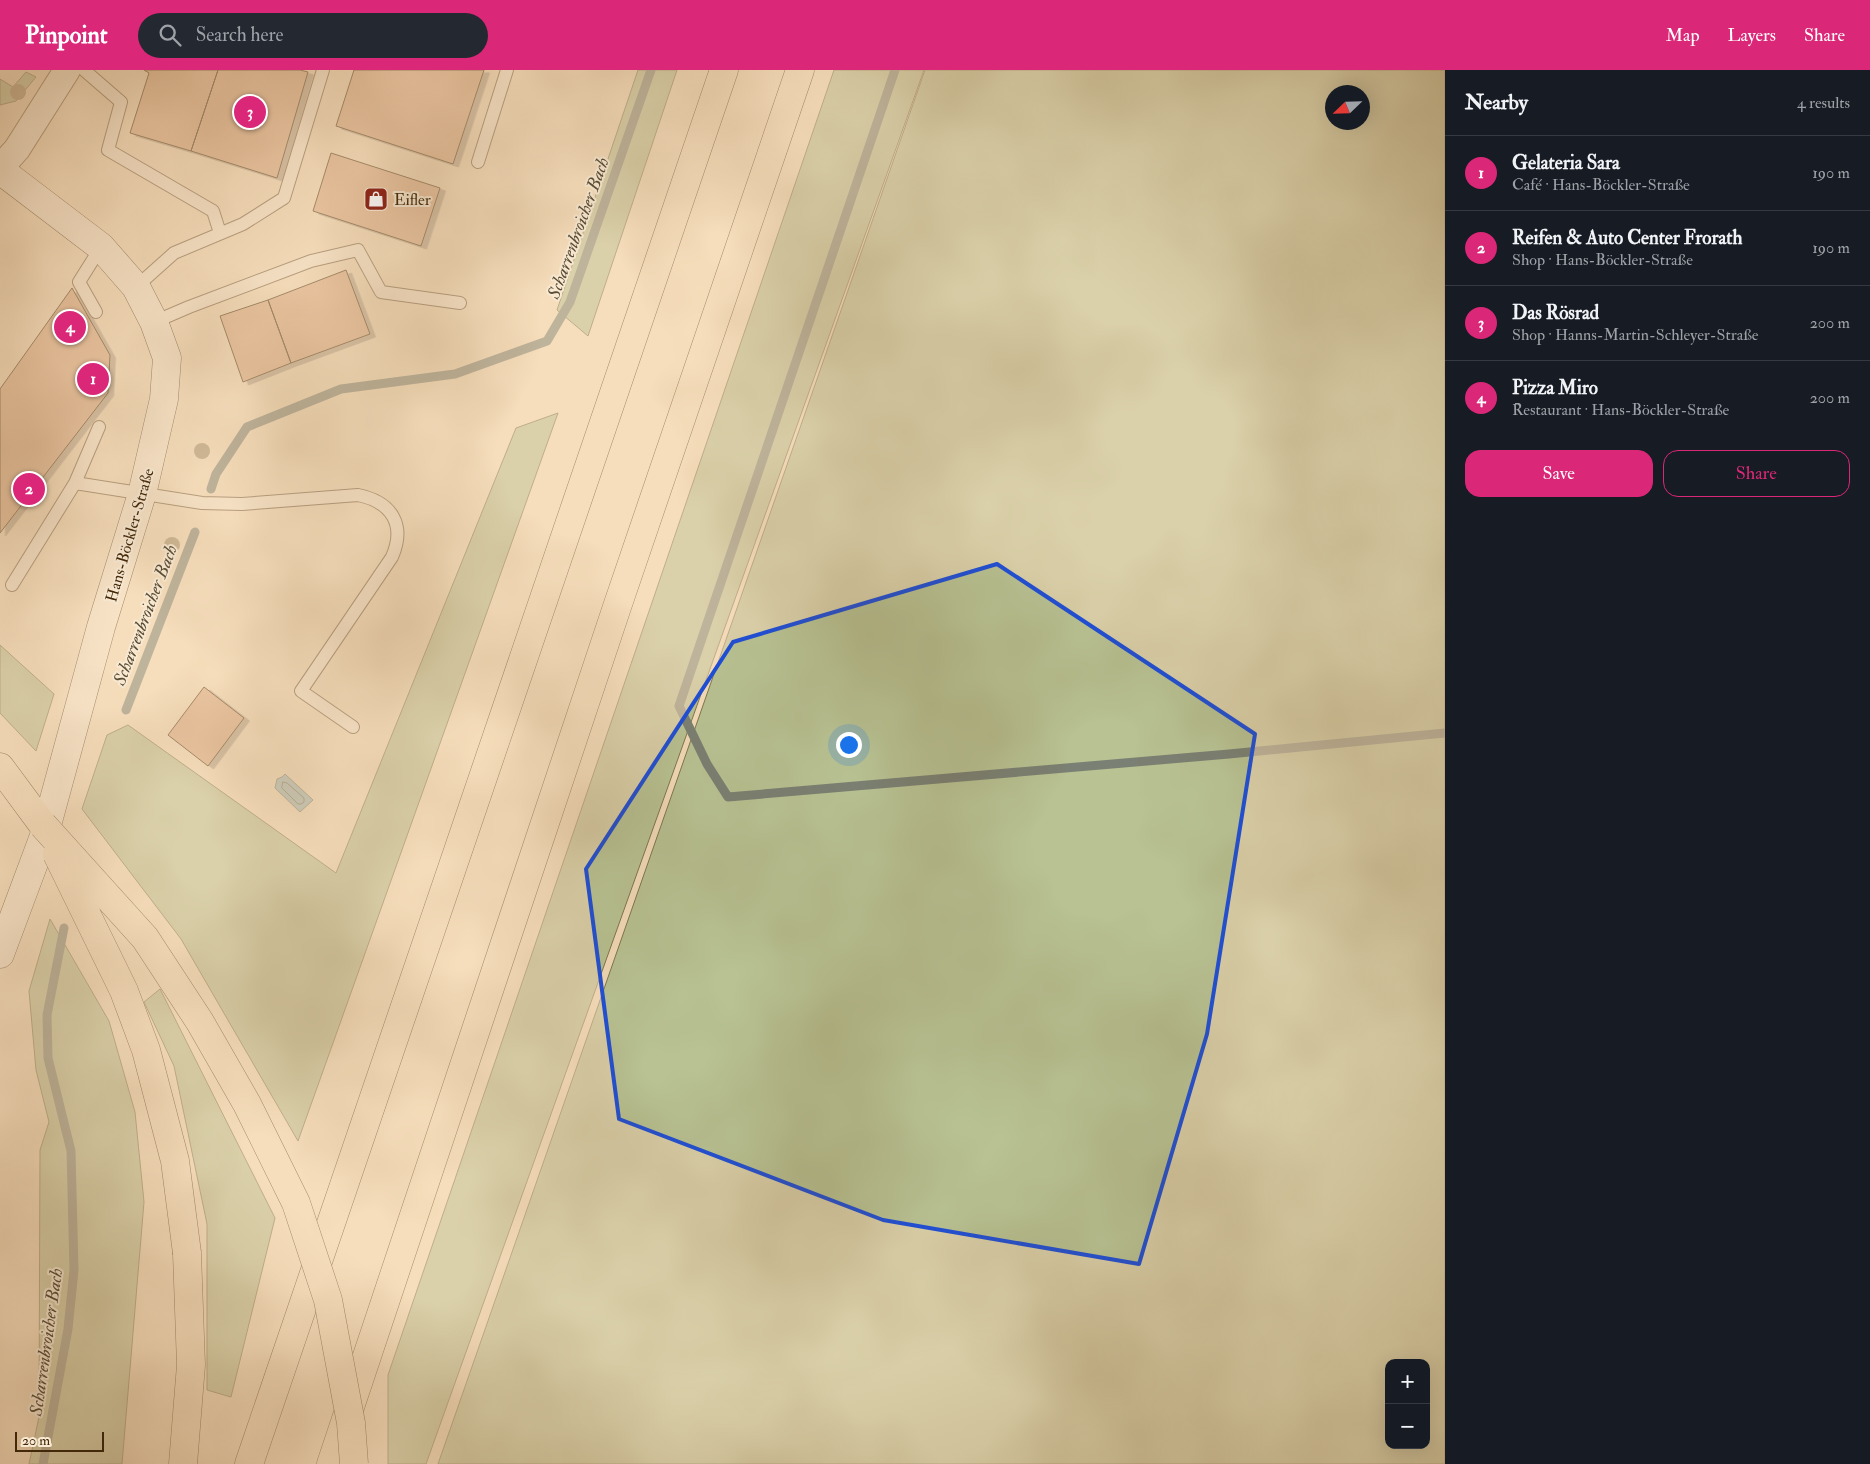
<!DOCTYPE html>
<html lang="en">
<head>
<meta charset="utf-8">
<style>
	:root { --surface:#171b24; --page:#242831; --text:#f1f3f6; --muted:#9ea1a6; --line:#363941; --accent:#db2777 }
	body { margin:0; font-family:"IM FELL Double Pica",serif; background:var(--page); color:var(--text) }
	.controls { position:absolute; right:15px; bottom:15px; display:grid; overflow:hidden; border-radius:10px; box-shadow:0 5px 20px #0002 }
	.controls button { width:45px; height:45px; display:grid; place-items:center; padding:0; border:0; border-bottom:1px solid var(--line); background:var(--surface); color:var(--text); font:25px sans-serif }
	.compass { position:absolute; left:1325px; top:15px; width:45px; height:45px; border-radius:50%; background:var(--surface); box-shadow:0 5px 20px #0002; rotate:247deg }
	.scale { position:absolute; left:15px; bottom:12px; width:89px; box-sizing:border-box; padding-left:5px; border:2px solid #432909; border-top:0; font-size:14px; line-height:18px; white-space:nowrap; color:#432909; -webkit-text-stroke:4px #f8e9d3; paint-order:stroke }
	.you { position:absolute; left:848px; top:674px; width:18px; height:18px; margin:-12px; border:4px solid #fff; border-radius:50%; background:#1a73e8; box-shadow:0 0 0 8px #1a73e833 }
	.badge { display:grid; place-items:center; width:32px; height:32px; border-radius:50%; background:var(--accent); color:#fff; font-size:16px; font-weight:700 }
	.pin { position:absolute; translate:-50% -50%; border:2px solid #fff; box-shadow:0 1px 5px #0006 }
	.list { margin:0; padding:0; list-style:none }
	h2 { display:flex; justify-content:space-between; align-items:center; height:65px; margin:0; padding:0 20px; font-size:21px }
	h2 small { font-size:16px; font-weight:400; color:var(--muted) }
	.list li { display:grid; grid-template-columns:32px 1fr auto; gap:15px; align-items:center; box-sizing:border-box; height:75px; padding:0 20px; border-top:1px solid var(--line) }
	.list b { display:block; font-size:19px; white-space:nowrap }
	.list p { margin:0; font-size:16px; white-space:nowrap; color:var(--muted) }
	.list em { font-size:16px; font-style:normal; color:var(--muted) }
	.actions { display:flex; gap:10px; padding:15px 20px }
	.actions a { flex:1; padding:11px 0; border:1px solid var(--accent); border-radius:15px; text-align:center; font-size:18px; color:var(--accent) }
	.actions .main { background:var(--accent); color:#fff }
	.icon { flex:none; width:28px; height:28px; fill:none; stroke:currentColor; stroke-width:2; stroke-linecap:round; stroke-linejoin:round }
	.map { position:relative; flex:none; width:1445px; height:1394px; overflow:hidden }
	header { display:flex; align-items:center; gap:30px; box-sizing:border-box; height:70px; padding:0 25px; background:var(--accent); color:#fff }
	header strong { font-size:24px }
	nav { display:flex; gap:28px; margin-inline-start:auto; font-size:18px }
	.search { width:350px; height:45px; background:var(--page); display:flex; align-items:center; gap:12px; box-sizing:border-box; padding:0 18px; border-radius:28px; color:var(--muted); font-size:19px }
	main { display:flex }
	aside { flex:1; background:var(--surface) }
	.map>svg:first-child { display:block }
</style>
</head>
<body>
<header>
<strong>Pinpoint</strong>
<div class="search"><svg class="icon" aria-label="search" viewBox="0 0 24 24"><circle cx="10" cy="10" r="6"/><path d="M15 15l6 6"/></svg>Search here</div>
<nav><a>Map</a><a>Layers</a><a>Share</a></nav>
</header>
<main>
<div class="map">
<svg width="1445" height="1394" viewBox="0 0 1445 1394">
	<defs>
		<filter id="shadow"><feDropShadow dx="5.5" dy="3" stdDeviation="0" flood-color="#0004"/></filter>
	</defs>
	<rect width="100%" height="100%" fill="#f5ddbb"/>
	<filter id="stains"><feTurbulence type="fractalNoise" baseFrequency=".004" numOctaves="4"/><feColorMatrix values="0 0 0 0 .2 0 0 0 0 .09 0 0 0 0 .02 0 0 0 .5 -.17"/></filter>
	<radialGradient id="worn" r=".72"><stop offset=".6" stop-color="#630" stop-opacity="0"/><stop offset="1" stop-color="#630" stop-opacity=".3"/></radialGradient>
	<path fill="#b8c293" stroke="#7e764e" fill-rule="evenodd" d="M 638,0 L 677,0 L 588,266 L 557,240 Z
		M 834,0 L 924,0 L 426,1394 L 388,1394 L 388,1305 Z
		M 925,0 L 1445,0 L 1445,1394 L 438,1394 ZM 1332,22 L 1362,22 L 1362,52 L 1332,52 ZM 1389,1293 L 1426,1293 L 1426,1375 L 1389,1375 Z
		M 26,2 L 36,7 L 16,31 L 0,35 L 0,9 L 13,17 Z
		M 558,343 L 298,1071 L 181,869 L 82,739 L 107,665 L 128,655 L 336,803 L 516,358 Z
		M 0,575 L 54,624 L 36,681 L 0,643 Z
		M 50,849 L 109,951 L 135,1042 L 144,1132 L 122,1394 L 29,1394 L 39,1347 L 40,1080 L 49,1052 L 36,1000 L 29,921 Z
		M 160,919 L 275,1148 L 231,1327 L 207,1320 L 207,1154 L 174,996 L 144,932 Z"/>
	<path fill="#9fbab9" stroke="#7a8073" d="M 285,704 L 313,730 L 300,742 L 275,718 L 277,709 L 282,707 Z"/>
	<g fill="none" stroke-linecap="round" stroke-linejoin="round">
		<path stroke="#717261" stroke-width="1" d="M 283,712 L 287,713 L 304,728 L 304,732 L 301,734 L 298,734 L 282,718 Z"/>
		<path stroke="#7a8073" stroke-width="9" d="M 895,0 L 679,636 L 707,694 L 728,727 L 1229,684 L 1445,663
			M 211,419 L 216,404 L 247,357 L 341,319 L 455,304 L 547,271 L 570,232 L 651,0
			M 126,640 L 195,462
			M 43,1394 L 68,1259 L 74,1200 L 71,1081 L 48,988 L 47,945 L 64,858"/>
	</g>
	<path fill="#ddab83" stroke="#432909" filter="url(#shadow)" d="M 144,0 L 218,0 L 191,81 L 130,63 L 149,3 Z
		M 218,0 L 300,0 L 308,2 L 277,108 L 191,81 Z
		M 354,0 L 484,0 L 453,94 L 336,56 Z
		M 331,83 L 440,118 L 421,176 L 313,141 Z
		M 346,200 L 370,264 L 291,293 L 268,230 Z
		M 72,218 L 110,285 L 108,323 L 0,463 L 0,319 Z
		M 268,230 L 291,293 L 243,312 L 220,246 Z
		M 204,617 L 244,648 L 208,696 L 168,665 Z"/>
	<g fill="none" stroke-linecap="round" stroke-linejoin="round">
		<g stroke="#705636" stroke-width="14">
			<path id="lane" d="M 84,0 L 121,32 L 108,80 L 213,141 L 220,163
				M 478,92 L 507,0
				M 136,217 L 174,183 L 243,154 L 284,128 L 323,0
				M 96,242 L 79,212 L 101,177
				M 154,252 L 189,237 L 311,191 L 358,180 L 381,222 L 460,233
				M 75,413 L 202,433 L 242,434 L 358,425 C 392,432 406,455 392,487 L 301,621 L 353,657
				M 12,515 L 75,413 L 99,357"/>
		</g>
		<g stroke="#705636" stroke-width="28">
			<path id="street" d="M 0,98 L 17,79 L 67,0"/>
		</g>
		<g stroke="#432909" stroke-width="29">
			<path id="secondary" d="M 0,100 L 101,177 L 136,217 L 154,252 L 167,288 L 164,329 L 142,424 L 101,557 L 44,766 L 0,884"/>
		</g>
		<g stroke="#432909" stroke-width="29">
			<path id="highway" d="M 0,697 L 43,755
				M 183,1394 L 191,1295 L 187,1183
				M 249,1394 L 724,0
				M 331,1394 L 617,537 L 800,0"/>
		</g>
		<use href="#lane" stroke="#f8e9d3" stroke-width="12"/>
		<use href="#street" stroke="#f8e9d3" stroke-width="26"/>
		<use href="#secondary" stroke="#f8e9d3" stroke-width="28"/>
		<use href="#highway" stroke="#f5ddbb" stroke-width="28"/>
		<g stroke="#432909" stroke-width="29" stroke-linecap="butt">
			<path id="highway-bridge" d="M 43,755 L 145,868 L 200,952 L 247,1034 L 296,1133 L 328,1230 L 351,1353 L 354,1394
				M 57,784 L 124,921 L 146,980 L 175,1091 L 187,1183"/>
		</g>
		<use href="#highway-bridge" stroke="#f5ddbb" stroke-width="28"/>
	</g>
	<g fill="#a38f6c">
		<circle cx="18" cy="22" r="8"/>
		<circle cx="202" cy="381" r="8"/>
		<circle cx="172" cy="475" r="8"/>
	</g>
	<path d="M0 0H1445V1394H0ZM 997,494 L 1255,664 L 1207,964 L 1139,1194 L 883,1150 L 619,1049 L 586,799 L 733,572 Z" fill="#f5ddbb" fill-opacity=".55" fill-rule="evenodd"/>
	<path fill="none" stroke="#1d4ed8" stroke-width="4" stroke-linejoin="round" d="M 997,494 L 1255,664 L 1207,964 L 1139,1194 L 883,1150 L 619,1049 L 586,799 L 733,572 Z"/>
	<defs>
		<g id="shop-square" transform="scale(1.25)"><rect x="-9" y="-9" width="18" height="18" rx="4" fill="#8f2418" stroke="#f8e9d3"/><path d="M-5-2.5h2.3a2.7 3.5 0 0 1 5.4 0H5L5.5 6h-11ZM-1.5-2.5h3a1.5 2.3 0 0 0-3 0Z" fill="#fff"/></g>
	</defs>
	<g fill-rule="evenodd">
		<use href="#shop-square" x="376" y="129"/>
	</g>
	<g text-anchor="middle" stroke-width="4" stroke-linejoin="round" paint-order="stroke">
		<g font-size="16" fill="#432909" stroke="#f8e9d3" text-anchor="start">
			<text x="394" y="135">Eifler</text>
		</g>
		<g font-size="16" fill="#432909" stroke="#f8e9d3">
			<text transform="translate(129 465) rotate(-74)" y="6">Hans-Böckler-Straße</text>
		</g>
		<g font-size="18" font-style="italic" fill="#5a4d35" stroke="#f8e9d3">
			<text transform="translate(578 158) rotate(-70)" y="6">Scharrenbroicher Bach</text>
			<text transform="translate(145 545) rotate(-69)" y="6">Scharrenbroicher Bach</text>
			<text transform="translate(46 1272) rotate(-82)" y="6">Scharrenbroicher Bach</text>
		</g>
	</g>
	<rect width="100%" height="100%" filter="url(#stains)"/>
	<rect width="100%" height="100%" fill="url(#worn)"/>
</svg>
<div class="controls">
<button>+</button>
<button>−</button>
</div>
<svg class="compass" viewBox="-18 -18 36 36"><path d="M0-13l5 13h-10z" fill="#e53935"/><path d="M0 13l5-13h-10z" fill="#9ea1a6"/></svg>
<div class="scale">20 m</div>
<div class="you"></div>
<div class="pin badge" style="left:93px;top:309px">1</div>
<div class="pin badge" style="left:29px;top:419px">2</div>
<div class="pin badge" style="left:250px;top:42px">3</div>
<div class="pin badge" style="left:70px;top:257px">4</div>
</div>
<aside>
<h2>Nearby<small>4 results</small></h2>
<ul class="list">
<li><span class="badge">1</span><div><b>Gelateria Sara</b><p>Café · Hans-Böckler-Straße</p></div><em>190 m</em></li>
<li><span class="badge">2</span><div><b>Reifen &amp; Auto Center Frorath</b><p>Shop · Hans-Böckler-Straße</p></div><em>190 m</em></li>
<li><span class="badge">3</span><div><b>Das Rösrad</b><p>Shop · Hanns-Martin-Schleyer-Straße</p></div><em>200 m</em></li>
<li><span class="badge">4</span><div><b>Pizza Miro</b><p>Restaurant · Hans-Böckler-Straße</p></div><em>200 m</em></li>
</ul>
<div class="actions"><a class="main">Save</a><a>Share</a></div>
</aside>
</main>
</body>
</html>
